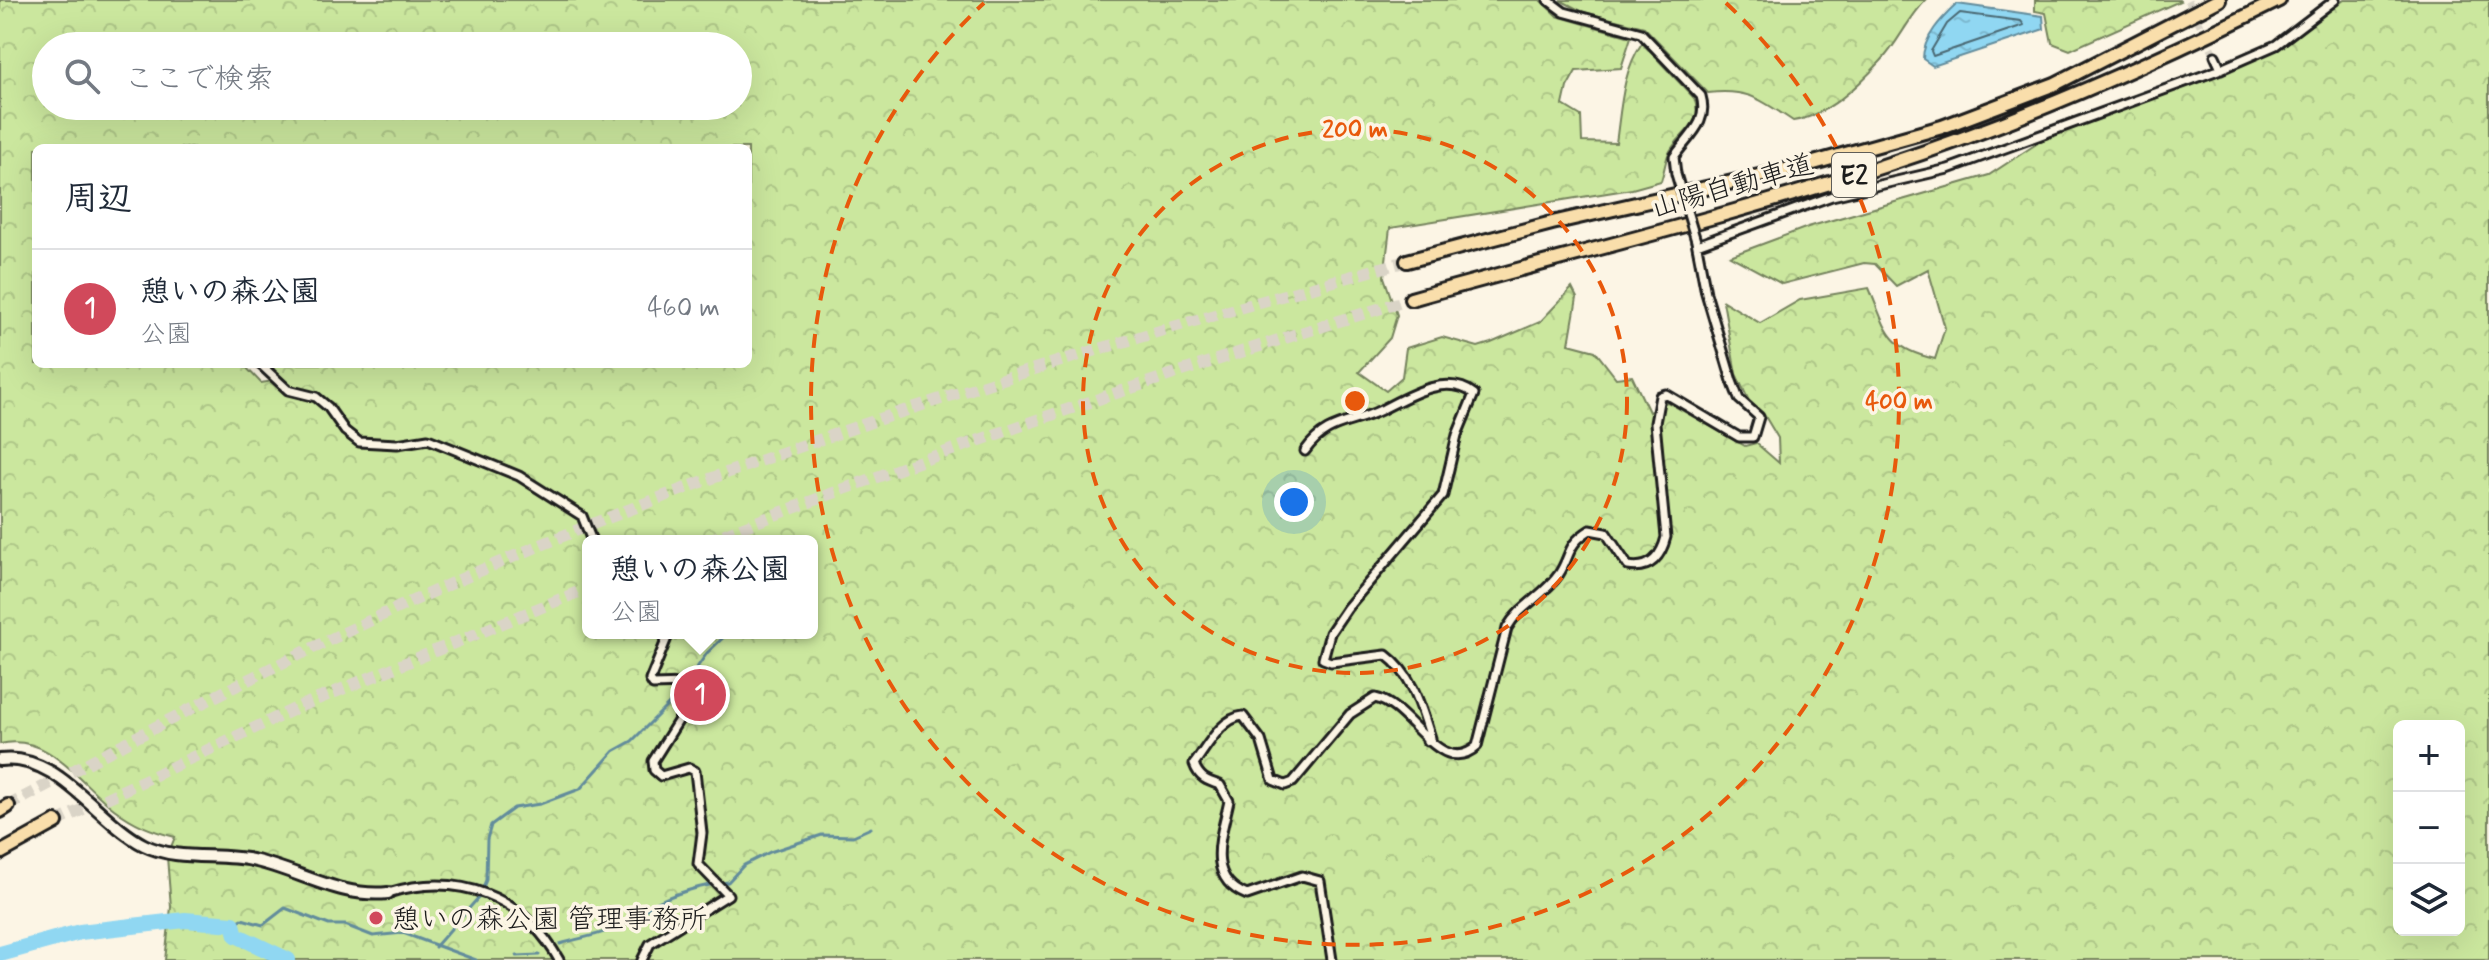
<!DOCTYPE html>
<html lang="ja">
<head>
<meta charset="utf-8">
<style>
	:root { --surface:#fff; --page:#f2f2f3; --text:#1f2937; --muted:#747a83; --line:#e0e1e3; --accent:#d1495b }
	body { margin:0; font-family:Mynerve,"Klee One",sans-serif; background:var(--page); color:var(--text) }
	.controls { position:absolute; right:24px; bottom:24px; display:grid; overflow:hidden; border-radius:12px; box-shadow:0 8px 32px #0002 }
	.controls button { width:72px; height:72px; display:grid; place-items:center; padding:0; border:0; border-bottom:2px solid var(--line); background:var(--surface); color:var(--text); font:40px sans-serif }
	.you { position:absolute; left:1294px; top:502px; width:28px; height:28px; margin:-20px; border:6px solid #fff; border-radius:50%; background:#1a73e8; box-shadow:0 0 0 12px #1a73e833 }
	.badge { display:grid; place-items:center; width:52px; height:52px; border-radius:50%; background:var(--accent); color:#fff; font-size:26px; font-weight:700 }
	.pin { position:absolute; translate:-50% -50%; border:4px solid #fff; box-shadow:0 2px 8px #0006 }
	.popup { position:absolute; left:582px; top:535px; width:236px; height:104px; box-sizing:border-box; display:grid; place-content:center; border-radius:12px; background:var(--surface); filter:drop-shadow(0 2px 6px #0005); font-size:26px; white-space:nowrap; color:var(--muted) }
	.popup b { font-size:30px; color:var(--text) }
	.popup::after { content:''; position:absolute; left:50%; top:100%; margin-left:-16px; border:16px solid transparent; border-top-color:var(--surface) }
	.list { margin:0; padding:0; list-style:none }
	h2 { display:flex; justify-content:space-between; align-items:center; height:104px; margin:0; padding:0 32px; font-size:34px }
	h2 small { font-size:26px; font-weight:400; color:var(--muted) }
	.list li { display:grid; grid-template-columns:52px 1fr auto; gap:24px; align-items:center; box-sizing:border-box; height:120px; padding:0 32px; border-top:2px solid var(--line) }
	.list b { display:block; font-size:30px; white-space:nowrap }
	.list p { margin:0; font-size:26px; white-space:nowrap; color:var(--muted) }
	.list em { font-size:26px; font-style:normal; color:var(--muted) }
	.icon { flex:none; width:44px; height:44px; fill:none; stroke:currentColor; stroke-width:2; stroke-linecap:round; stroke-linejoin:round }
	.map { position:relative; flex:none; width:2489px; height:960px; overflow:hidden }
	.search { position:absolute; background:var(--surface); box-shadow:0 8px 32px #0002; left:32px; top:32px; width:720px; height:88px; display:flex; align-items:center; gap:20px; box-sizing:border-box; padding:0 28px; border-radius:44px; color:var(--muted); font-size:30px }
	.panel { position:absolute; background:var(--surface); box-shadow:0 8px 32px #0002; left:32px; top:144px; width:720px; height:224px; border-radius:12px }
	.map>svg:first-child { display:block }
</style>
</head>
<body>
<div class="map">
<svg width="2489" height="960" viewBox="0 0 2489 960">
	<defs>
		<pattern id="forest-crowns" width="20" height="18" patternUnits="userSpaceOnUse" patternTransform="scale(2)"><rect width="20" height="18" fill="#cbe79e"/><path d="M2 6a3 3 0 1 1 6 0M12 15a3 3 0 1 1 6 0" fill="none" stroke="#aec688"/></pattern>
		<pattern id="water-ripples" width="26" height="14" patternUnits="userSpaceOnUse" patternTransform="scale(2)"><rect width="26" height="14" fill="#90d7f2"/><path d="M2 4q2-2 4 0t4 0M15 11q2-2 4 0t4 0" fill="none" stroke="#7cb8cf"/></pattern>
	</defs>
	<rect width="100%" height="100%" fill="#fcf5e5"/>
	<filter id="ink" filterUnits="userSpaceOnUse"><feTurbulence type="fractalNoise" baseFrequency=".0125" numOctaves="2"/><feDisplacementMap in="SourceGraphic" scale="16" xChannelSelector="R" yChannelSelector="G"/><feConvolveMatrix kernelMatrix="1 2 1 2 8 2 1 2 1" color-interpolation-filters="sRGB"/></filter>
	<g filter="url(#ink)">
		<path fill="url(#forest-crowns)" stroke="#74825d" stroke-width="2" fill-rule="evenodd" d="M 0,0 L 1540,0 L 1557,16 L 1631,37 L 1621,68 L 1576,71 L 1567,87 L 1563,105 L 1581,116 L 1582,142 L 1616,143 C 1621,109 1622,72 1642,43 L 1694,98 C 1705,126 1678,132 1668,155 C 1665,163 1664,172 1661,181 L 1632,189 L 1390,228 L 1384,277 L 1397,315 L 1390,338 L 1359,372 L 1386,391 L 1402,377 L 1406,348 L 1442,337 L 1478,347 L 1491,343 L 1540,322 L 1572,288 L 1577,298 L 1569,344 L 1595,351 L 1616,378 L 1632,376 L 1649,412 L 1667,402 L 1745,446 L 1756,443 L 1779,463 L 1778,438 L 1763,413 L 1749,401 L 1736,374 L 1723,301 L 1760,323 L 1800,300 L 1869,288 C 1887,330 1886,348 1935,359 L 1945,328 L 1928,269 L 1896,286 L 1875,264 L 1864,263 L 1782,284 L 1730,256 L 1808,227 L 1989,175 L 2050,135 L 2278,49 L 2344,0 L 2489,0 L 2489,960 L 165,960 L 171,907 L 167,857 L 175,837 C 151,831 134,824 114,809 C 80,784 50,732 0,744 ZM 46,46 L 738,46 L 738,106 L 46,106 ZM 36,148 L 748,148 L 748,364 L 271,364 L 280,380 L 261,383 L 243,364 L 36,364 ZM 588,541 L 812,541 L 812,633 L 588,633 ZM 2399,726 L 2459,726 L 2459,930 L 2399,930 Z
			M 1560,0 L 1926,0 C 1908,18 1898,43 1881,61 C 1857,87 1827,116 1793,121 C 1761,100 1748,88 1708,93 L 1644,27 L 1583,12 Z
			M 2035,0 L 2179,0 L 2180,1 L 2070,50 L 2052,43 L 2046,13 L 2035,11 Z"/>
		<path fill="url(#water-ripples)" stroke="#628c9c" stroke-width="2" d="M 1957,4 L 2043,16 L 2044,29 L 1933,66 L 1923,59 C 1923,37 1942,18 1957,4 Z"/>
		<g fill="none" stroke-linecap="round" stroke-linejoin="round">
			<path stroke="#4a6772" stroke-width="2" d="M 1960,13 L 2021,21 L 2024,25 L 1933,56 L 1931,51 L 1947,24 Z"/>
			<path stroke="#628c9c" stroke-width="3" d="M 233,924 L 242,919 L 263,925 L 285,908 L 329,925 L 345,925 L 373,936 L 403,933 L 476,960
				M 560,944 C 582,937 604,935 625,924 C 635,919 642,912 651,906 C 669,894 708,884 728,882 L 744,865 L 770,852 L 822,835 L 853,836 L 871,828
				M 435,947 L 479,897 L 486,880 L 487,839 L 491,825 L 514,808 L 540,804 L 580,789 L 614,751 L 632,741 L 678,695 L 707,653 L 728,633
				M 517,956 L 539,955"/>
			<path stroke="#90d7f2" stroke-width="16" d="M 0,954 L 80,932 L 185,920 L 233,924 L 236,935 L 288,960"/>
			<path stroke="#dad4c7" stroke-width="7" stroke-dasharray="7 3.5" stroke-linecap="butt" d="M 2188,0 L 2215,56"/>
			<path stroke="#dad4c7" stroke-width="12" stroke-dasharray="12 6" stroke-linecap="butt" d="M 707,541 C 939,451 1173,371 1411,299
				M 8,806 C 202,700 401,599 608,518 C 869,415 1136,335 1407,261
				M 56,822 L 301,706 L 588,588"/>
			<g stroke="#1c1c1c" stroke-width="13">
				<path id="street" d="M 1548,0 L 1564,12 L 1641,33 L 1701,96 C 1709,123 1689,135 1674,157 L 1676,174
					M 2215,56 L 2221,69
					M 1697,245 L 1832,196 L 1948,169 L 2221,69 L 2276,45 L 2335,0
					M 260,364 L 288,390 L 316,397 L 328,407 L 345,431 L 359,442 L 397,444 L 428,439 L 519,476 L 582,516 L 592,541
					M 1305,451 C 1327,420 1351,425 1381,410 C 1407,397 1446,372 1474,394 L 1457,435 L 1443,495 L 1347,608 L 1330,633 L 1323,659 L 1331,662 L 1386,655 C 1413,675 1421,707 1431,738 L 1427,741
					M 388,893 C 459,871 523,896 559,960
					M 642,960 L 650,944 L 728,895 L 698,864 L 702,833 L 695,771 L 689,768 L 661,776 L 654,770 L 653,761 L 692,699 L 691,690 L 685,684 L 653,685 L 650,680 L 669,633
					M 1332,960 L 1320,881 L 1302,876 L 1247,895 C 1204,878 1222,835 1229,801 L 1220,785 C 1207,781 1199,778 1194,764 C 1207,747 1221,718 1243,716 L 1261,740 L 1273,780 L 1285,785 L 1293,782 L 1350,714 L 1375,698 C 1411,705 1440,780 1477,746 L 1507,628 C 1520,605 1544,596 1559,574 C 1572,554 1566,545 1590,530 L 1606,533 L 1628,566 C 1650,570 1661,557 1666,537 L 1655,423 L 1660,396 L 1666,394 L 1739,437 L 1753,437 L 1759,417 L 1739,399 L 1732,381 L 1706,293 L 1696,241"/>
			</g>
			<g stroke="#1c1c1c" stroke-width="16">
				<path id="secondary" d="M 0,760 C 58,752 97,821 144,845 C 176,861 217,853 252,860 C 299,870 339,898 388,893"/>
			</g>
			<g stroke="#1c1c1c" stroke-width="18">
				<path id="highway" d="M 1407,261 L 1552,223 L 1803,166 L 1942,127 L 2055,84 L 2219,0
					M 1411,299 C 1568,255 1728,217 1883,166 C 2020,122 2151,64 2279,0
					M 0,811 L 8,806
					M 0,853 L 56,822"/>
			</g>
			<use href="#street" stroke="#fcf5e5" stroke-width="7"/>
			<use href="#secondary" stroke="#fcf5e5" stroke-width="10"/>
			<use href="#highway" stroke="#f9deab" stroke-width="12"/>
			<g stroke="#1c1c1c" stroke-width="13" stroke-linecap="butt">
				<path id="street-bridge" d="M 1676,174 L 1696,241"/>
			</g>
			<use href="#street-bridge" stroke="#fcf5e5" stroke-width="7"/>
		</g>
	</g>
	<g fill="none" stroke="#e8590c" stroke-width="4" stroke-dasharray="14 10">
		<circle cx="1355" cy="401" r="272"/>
		<path d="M1726 3A544 544 0 1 1 984 3"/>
	</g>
	<circle fill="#d1495b" stroke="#fcf5e5" stroke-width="3" cx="376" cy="918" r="8"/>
	<g text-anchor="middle" stroke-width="7" stroke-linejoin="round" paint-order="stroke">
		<rect fill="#fcf5e5" stroke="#5f5d58" stroke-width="2" x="1832" y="153" width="44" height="44" rx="6"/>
		<g font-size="26" font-weight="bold" fill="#1c1c1c">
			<text x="1854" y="184">E2</text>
		</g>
		<g font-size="28" fill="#1c1c1c" stroke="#fcf5e5">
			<text transform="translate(1732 185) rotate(-16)" y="10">山陽自動車道</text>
		</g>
		<g font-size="28" fill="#1c1c1c" stroke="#fcf5e5" text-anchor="start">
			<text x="392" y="928">憩いの森公園 管理事務所</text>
		</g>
	</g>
	<circle cx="1355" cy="401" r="12" fill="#e8590c" stroke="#fcf5e5" stroke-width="4"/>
	<g font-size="24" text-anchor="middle" font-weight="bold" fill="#e8590c" stroke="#fcf5e5" stroke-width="7" stroke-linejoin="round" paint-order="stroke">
		<text x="1355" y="137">200 m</text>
		<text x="1899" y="409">400 m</text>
	</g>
</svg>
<div class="controls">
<button>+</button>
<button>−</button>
<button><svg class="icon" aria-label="layers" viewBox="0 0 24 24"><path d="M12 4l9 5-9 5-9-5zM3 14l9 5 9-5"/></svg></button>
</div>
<div class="you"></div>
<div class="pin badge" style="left:700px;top:695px">1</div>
<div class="popup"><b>憩いの森公園</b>公園</div>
<div class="search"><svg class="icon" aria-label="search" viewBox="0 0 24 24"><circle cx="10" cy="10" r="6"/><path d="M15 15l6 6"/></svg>ここで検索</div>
<section class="panel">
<h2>周辺<small></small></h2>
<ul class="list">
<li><span class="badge">1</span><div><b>憩いの森公園</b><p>公園</p></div><em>460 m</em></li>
</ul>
</section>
</div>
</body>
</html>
